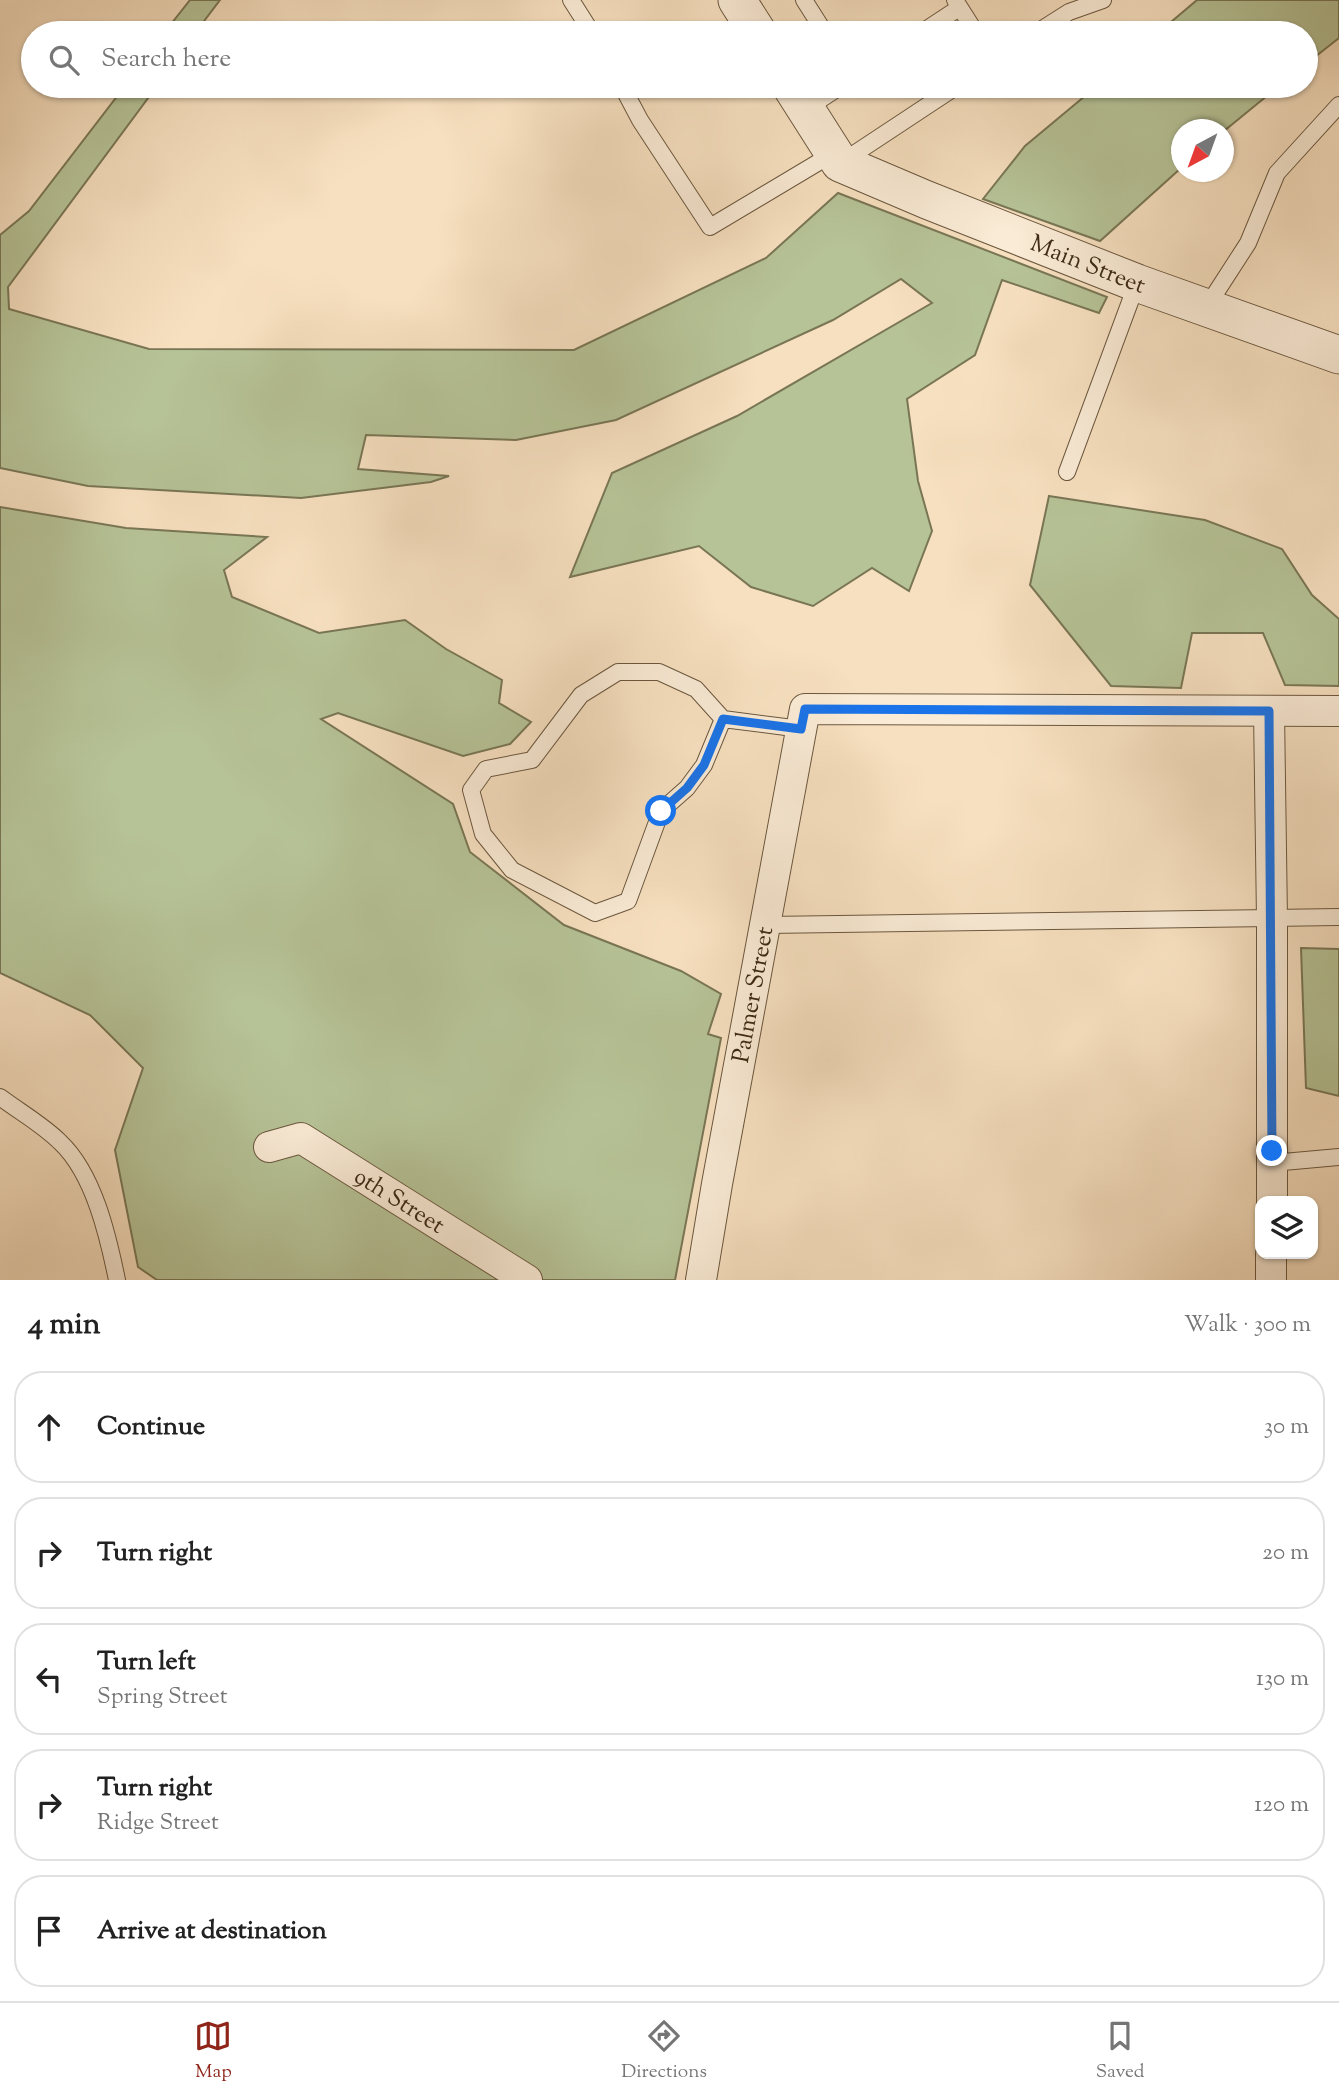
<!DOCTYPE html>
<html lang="en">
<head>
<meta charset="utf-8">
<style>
	:root { --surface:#fff; --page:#f2f2f2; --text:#222; --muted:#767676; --line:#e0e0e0; --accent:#8f2418 }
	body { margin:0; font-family:"Sorts Mill Goudy",serif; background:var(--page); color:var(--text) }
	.controls { position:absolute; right:21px; bottom:21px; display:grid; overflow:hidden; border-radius:14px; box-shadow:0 2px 5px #0004 }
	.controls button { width:63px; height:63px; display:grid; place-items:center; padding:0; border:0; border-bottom:2px solid var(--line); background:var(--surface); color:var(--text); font:35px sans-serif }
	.compass { position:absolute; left:1171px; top:119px; width:63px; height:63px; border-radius:50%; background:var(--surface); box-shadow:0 2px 5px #0004; rotate:221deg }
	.stop { position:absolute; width:21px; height:21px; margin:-16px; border:5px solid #1a73e8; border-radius:50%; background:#fff }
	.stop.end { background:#1a73e8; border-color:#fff; box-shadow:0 2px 7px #0008 }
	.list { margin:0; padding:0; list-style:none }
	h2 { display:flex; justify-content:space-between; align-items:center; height:91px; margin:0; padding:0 28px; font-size:30px }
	h2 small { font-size:23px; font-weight:400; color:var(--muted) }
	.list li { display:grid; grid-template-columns:46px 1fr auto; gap:21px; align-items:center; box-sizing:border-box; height:112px; margin:0 14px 14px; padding:0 14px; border:2px solid var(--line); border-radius:28px }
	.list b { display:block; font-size:26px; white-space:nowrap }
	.list p { margin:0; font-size:23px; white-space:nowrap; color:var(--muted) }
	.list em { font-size:23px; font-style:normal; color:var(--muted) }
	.icon { flex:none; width:38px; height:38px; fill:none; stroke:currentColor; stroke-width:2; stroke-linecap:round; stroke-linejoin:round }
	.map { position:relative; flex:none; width:1339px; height:1280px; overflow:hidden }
	.search { position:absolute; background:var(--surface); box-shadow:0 2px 5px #0004; left:21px; right:21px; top:21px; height:77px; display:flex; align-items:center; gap:18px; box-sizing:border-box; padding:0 24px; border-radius:38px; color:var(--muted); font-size:26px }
	.sheet { height:721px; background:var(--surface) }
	nav { display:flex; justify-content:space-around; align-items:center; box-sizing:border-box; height:98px; border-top:2px solid var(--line); background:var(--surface); font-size:19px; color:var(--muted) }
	nav a { display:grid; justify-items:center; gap:4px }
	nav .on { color:var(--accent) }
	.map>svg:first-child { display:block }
</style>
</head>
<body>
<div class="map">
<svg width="1339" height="1280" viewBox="0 0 1339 1280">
	<rect width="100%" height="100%" fill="#f7e0c0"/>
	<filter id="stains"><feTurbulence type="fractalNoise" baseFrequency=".00286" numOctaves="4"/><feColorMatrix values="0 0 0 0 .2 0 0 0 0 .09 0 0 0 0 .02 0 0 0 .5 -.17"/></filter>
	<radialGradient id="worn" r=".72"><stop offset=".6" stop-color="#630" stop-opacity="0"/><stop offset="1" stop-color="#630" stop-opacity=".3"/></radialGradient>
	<path fill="#b6c397" stroke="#797655" stroke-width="2" d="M 190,0 L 220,0 L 195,33 L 164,33 Z
		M 1197,0 L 1339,0 L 1339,38 L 1306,64 L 1306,33 L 1158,33 Z
		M 125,86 L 157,86 L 8,287 L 9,309 L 149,349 L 574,350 L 766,258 L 838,193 L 1107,297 L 1099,313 L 1002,280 L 975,355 L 907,399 L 918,481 L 932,531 L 909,591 L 872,568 L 813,606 L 751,587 L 699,546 L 570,577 L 612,473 L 737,416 L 932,303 L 901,279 L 833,320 L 616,420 L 516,440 L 366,435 L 358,469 L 449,476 L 431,482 L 301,498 L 88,486 L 0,468 L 0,235 L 29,211 Z
		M 1097,86 L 1279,86 L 1224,131 L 1182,130 L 1181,168 L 1100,241 L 983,199 L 1025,146 Z
		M 1049,496 L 1205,520 L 1282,549 L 1312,595 L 1339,619 L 1339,686 L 1285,685 L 1263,633 L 1192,633 L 1181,688 L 1111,686 L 1030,585 Z
		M 0,507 L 126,528 L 267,537 L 224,570 L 232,597 L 319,633 L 405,620 L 446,649 L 502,680 L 499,703 L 531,722 L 510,744 L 463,756 L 338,713 L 321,719 L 453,804 L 470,852 L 564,925 L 681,971 L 721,994 L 708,1034 L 721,1038 L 675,1280 L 157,1280 L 138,1267 L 115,1150 L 143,1068 L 90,1015 L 0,973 Z
		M 1301,948 L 1339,949 L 1339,1096 L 1306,1088 Z"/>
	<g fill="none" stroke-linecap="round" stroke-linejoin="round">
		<g stroke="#6b573e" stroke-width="18">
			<path id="service" d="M 571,0 L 592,33
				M 804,0 L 825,33
				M 955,0 L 976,33
				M 921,33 L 959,8
				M 1036,33 L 1069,12 L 1103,0
				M 622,86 L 640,120 L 710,227 L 834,153
				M 806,109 L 841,86
				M 842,162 L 957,86
				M 1206,308 L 1248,243 L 1277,173 L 1339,105
				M 1067,472 L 1137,283
				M 723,719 L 704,765 L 687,788 L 661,811 L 628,901 L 595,913 L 512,870 L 483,834 L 471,790 L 486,769 L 532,760 L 581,695 L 618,672 L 659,672 L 696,689 L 723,719 L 801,729
				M 766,925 L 1339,917
				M 0,1097 C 20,1112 43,1125 60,1142 C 94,1174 108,1236 117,1280
				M 1272,1163 L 1339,1157"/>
		</g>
		<g stroke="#6b573e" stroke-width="32">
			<g id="minor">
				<path d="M 1269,711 L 1272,919 L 1272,1201"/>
				<path id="s1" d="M 269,1147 L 301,1138 L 527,1280"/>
				<path id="s2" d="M 701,1280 L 717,1184 L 805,709 L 1339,711"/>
				<path d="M 1271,1280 L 1271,1254"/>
			</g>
		</g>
		<g stroke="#6b573e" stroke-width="39">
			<g id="tertiary">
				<path d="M 737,0 L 758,33"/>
				<path id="s3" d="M 791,86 L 840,163 L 927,200 L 1137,283 L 1339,355"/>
			</g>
		</g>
		<use href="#service" stroke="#faebd6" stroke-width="16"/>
		<use href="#minor" stroke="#faebd6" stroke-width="30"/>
		<use href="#tertiary" stroke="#faebd6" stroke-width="37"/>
	</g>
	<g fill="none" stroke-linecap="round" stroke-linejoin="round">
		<path stroke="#1a73e8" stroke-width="9" d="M 661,811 L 687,788 L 704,765 L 723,719 L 801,729 L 805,709 L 1269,711 L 1272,1151"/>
	</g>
	<g text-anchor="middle" stroke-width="5" stroke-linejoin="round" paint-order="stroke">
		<g font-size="24" fill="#3c2913" stroke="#faebd6">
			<text dy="8" stroke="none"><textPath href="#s3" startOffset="359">Main Street</textPath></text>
			<text dy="8" stroke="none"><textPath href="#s2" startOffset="290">Palmer Street</textPath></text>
			<text dy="8" stroke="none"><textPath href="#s1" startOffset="150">9th Street</textPath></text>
		</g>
	</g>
	<rect width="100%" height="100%" filter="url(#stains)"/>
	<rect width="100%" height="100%" fill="url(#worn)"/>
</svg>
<div class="controls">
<button><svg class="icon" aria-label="layers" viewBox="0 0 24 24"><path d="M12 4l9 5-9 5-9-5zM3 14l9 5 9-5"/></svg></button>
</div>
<svg class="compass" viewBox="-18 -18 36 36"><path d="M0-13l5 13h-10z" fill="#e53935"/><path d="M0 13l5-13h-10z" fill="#767676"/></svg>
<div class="stop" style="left:661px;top:811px"></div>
<div class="stop end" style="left:1272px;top:1151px"></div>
<div class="search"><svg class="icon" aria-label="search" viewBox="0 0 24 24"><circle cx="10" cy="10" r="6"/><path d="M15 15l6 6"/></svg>Search here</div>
</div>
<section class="sheet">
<h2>4 min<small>Walk · 300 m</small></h2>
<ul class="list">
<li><svg class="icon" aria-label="ahead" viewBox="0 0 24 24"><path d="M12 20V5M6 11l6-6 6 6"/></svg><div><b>Continue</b></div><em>30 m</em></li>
<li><svg class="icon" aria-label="right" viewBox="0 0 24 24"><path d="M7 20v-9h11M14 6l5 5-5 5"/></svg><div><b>Turn right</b></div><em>20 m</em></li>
<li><svg class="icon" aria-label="left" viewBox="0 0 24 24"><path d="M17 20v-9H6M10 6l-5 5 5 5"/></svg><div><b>Turn left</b><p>Spring Street</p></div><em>130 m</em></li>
<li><svg class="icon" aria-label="right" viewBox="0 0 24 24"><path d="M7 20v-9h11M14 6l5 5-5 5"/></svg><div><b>Turn right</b><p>Ridge Street</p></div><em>120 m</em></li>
<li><svg class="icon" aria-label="arrive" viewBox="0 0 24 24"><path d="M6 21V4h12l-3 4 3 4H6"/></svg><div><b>Arrive at destination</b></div></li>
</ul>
</section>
<nav>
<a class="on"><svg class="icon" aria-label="map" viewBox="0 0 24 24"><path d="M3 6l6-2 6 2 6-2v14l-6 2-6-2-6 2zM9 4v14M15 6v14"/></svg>Map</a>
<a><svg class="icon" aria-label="directions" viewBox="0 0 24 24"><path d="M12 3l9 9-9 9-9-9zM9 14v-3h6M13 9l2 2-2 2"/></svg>Directions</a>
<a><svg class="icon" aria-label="saved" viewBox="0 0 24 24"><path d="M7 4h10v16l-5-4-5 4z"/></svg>Saved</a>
</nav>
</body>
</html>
